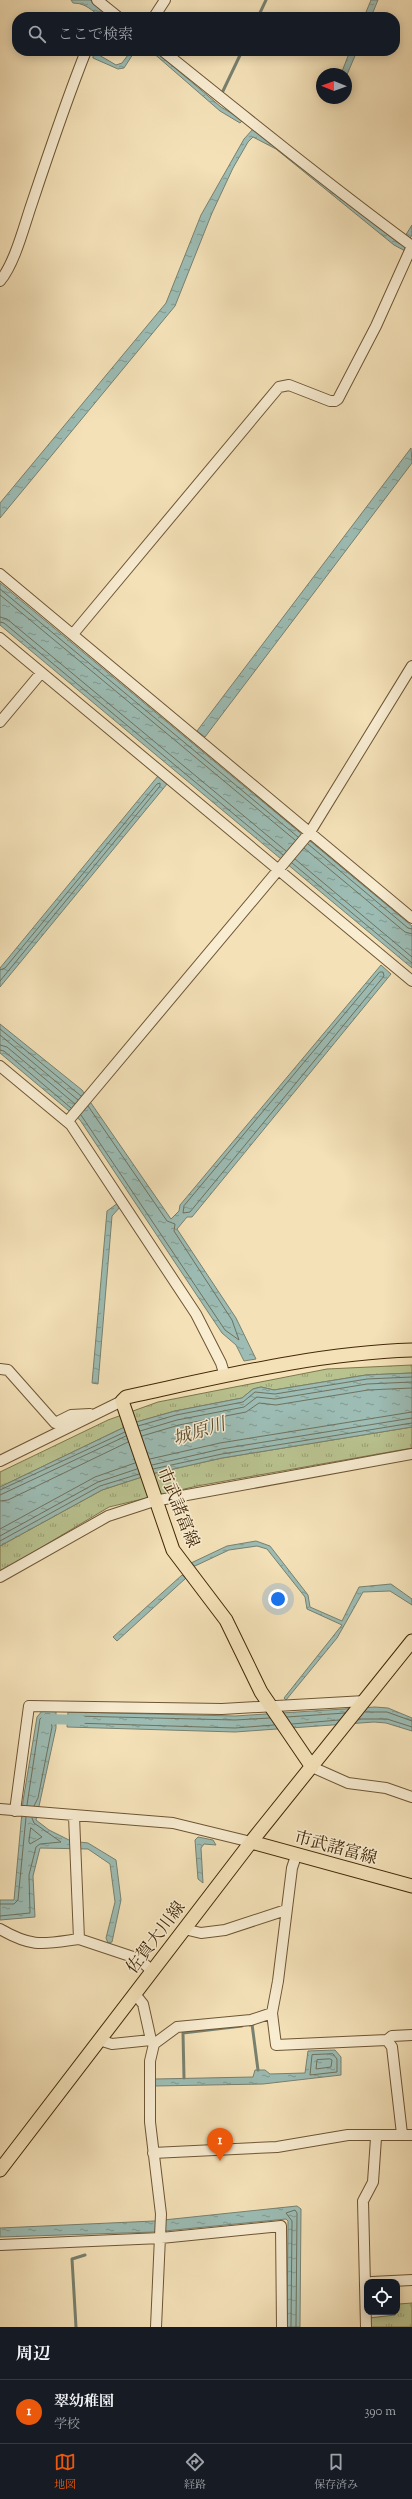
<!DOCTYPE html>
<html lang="ja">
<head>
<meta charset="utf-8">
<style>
	:root { --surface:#171b24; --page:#20242c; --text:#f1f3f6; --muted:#9ea1a6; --line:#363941; --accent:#ea580c }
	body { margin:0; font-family:"Sorts Mill Goudy","Noto Serif JP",serif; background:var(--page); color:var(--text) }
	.controls { position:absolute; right:12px; bottom:12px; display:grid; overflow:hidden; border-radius:8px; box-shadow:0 2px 10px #0003 }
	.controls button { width:36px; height:36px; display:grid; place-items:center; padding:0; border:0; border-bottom:1px solid var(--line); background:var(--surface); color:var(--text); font:20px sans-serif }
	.compass { position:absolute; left:316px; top:68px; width:36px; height:36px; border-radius:50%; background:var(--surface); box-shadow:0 2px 10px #0003; rotate:271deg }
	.you { position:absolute; left:278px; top:1599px; width:14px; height:14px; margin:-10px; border:3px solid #fff; border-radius:50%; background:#1a73e8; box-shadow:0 0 0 6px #1a73e833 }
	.badge { display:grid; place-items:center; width:26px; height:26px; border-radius:50%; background:var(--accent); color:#fff; font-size:13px; font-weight:700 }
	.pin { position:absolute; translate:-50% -33px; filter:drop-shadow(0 1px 2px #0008) }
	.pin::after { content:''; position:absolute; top:21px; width:14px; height:12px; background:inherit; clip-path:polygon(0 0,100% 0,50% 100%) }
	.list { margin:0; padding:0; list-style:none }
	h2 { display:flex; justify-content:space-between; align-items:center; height:52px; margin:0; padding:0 16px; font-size:17px }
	h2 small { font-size:13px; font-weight:400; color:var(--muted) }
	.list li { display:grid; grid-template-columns:26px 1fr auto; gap:12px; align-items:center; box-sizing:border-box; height:64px; padding:0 16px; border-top:1px solid var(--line) }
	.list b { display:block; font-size:15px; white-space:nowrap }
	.list p { margin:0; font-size:13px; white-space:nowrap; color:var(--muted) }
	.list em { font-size:13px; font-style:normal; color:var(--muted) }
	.icon { flex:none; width:22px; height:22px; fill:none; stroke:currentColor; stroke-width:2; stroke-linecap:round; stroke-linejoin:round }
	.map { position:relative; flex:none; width:412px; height:2327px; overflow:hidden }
	.search { position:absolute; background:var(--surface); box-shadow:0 2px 10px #0003; left:12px; right:12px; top:12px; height:44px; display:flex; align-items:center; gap:10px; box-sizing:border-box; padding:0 14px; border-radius:16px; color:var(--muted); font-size:15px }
	.sheet { height:116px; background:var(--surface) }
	nav { display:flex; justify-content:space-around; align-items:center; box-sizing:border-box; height:56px; border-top:1px solid var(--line); background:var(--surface); font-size:11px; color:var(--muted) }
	nav a { display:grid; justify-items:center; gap:2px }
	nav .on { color:var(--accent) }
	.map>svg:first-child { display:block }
</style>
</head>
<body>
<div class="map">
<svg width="412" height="2327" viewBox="0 0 412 2327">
	<defs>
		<pattern id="grass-tufts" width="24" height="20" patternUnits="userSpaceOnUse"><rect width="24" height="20" fill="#b9c390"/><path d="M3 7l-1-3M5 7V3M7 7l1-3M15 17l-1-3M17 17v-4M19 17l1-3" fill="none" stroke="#989e74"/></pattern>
		<pattern id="water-ripples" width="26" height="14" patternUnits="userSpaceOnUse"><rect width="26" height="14" fill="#9cbcb4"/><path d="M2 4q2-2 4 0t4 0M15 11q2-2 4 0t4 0" fill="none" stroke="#819990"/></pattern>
	</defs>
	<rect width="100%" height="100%" fill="#f4e1b8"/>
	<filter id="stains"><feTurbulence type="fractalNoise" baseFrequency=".005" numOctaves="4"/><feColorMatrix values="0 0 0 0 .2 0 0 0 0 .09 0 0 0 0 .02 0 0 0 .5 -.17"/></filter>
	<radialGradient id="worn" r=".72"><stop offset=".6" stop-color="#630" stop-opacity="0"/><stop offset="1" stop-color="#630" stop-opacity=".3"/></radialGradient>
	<path fill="url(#grass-tufts)" stroke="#7e764c" d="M 412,1365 L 412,1373 L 366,1375 L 274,1390 L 261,1387 L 253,1389 L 242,1398 L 175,1411 L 133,1423 L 0,1487 L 0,1472 L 108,1420 L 158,1402 L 327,1369 Z
		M 412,1427 L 412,1448 L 197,1486 L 109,1507 L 0,1572 L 0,1546 L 102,1490 L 151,1474 L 222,1458 Z
		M 412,2303 L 412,2327 L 368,2327 L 369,2318 L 395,2315 L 399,2304 Z"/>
	<path fill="url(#water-ripples)" stroke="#78816f" d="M 71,0 L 90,0 L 109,17 C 93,17 91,3 73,3 Z
		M 371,0 L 378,0 L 371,17 L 364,17 Z
		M 93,51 L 98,51 L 99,55 L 116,65 L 122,63 L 131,51 L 135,51 L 124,68 L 118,69 L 93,58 Z
		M 151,51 L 155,51 L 221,107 L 243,120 L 240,123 L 220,111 Z
		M 350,51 L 357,51 L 346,77 L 346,74 L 341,74 Z
		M 253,129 L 400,244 L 412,225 L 412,235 L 405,247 L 412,252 L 412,261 L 407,252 L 394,245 L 276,149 L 253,137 L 248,142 L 233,168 L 212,213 L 175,306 L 0,518 L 0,503 L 166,303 L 201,215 L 244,139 Z
		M 411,448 L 412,463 L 205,737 L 197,731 Z
		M 0,583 L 412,926 L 412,968 L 0,625 Z
		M 158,776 L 167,784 L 0,987 L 0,968 Z
		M 381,965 L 391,974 L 192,1217 L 187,1217 L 177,1229 L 236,1318 L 256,1359 L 244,1361 L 236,1345 L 222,1333 L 80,1120 L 0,1053 L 0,1024 L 82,1090 L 171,1219 L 179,1211 L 180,1205 Z
		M 118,1203 L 120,1207 L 112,1216 L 98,1384 L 92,1383 L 107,1211 Z
		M 412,1373 L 412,1427 L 222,1458 L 151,1474 L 102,1490 L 0,1546 L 0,1487 L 133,1423 L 175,1411 L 242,1398 L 253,1389 L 261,1387 L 274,1390 L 366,1375 Z
		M 256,1541 L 270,1546 L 308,1595 L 310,1607 L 342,1621 L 359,1587 L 391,1584 L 412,1599 L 412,1605 L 390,1591 L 363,1592 L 337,1638 L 286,1700 L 284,1698 L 342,1625 L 307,1609 L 305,1597 L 267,1549 L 257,1546 L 229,1550 L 195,1566 L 191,1563 L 227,1546 Z
		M 182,1575 L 186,1578 L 117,1641 L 113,1637 Z
		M 375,1707 L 388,1708 L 412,1718 L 412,1731 L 386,1723 L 374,1722 L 235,1732 L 67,1727 L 68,1712 L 235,1716 Z
		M 43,1710 L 56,1710 L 56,1728 L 36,1820 L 49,1830 L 71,1841 L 88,1843 L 116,1860 L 121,1900 L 112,1942 L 108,1943 L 106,1938 L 115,1902 L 110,1864 L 88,1849 L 40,1848 L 33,1876 L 35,1917 L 0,1920 L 0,1900 L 14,1900 L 23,1801 L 37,1717 Z
		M 198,1837 L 213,1840 L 216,1845 L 204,1844 L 201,1848 L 203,1883 L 198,1879 L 195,1840 Z
		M 335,2050 L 341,2057 L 341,2075 L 263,2084 L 155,2086 L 155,2079 L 253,2077 L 255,2070 L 265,2070 L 270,2074 L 305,2073 L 308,2051 Z
		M 297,2206 L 301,2209 L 300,2327 L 287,2327 L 288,2221 L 286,2219 L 154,2232 L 0,2237 L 0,2228 L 154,2221 Z"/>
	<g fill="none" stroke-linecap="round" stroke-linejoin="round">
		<path stroke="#6f725e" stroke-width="1" d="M 0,589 L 298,837
			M 0,595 L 295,840
			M 0,617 L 7,619 L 286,851
			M 0,622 L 4,623 L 283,855
			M 308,844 L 408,928 L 412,929
			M 304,848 L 405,932 L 412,934
			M 295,859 L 412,957
			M 292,863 L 412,963
			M 0,970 L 5,968 L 157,784 L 160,783 L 160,786 L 0,981
			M 380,972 L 383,972 L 384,976 L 190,1212 L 183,1213 L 184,1206 Z
			M 0,1029 L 81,1096
			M 0,1035 L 78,1100
			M 0,1045 L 7,1047 L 75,1104
			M 0,1050 L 4,1051 L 71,1108
			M 81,1115 L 225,1330 L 239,1340 L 232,1320 L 174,1231 L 175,1224 L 167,1221 L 88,1106
			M 138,1426 L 176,1415 L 243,1402 L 255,1392 L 275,1394 L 367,1379 L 412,1377
			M 140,1431 L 177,1420 L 244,1407 L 257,1397 L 275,1399 L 367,1384 L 412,1382
			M 142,1436 L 179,1425 L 246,1412 L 259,1403 L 276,1405 L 368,1390 L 412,1388
			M 150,1459 L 220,1443 L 412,1412
			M 152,1465 L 221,1449 L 412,1418
			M 153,1469 L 222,1454 L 412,1423
			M 0,1490 L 125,1432
			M 0,1495 L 126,1436
			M 0,1501 L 8,1500 L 128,1442
			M 0,1529 L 95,1477 L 135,1463
			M 0,1536 L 98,1482 L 137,1469
			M 0,1541 L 100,1486 L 139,1474
			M 365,1712 L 387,1712 L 412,1721
			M 287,1717 L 345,1713
			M 270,1718 L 235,1720 L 74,1716 L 72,1721 L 74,1723 L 235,1728 L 274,1725
			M 359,1719 L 387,1719 L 412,1727
			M 292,1724 L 339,1720
			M 27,1805 L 40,1719 L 45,1714 L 50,1714 L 52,1727 L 38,1798 L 34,1806
			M 31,1828 L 42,1837 L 30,1844 L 29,1842 Z
			M 0,1904 L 14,1904 L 18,1900 L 26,1817
			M 0,1916 L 30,1913 L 29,1875 L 36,1847 L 40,1844 L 61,1842 L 34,1823 L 32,1818
			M 333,2054 L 337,2059 L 337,2072 L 310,2075 L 312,2055 Z
			M 330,2059 L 332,2060 L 331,2067 L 316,2069 L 317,2060 Z
			M 291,2327 L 292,2221 L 286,2213 L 295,2210 L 297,2213 L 296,2327"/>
		<path stroke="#78816f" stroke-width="3" d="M 258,17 L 266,0
			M 222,93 L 242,51
			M 250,2025 L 252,2024 L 258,2070
			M 184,2078 L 183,2033 L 242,2026
			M 76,2327 L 72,2259 L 85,2255"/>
		<path stroke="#9cbcb4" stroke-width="10" d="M 45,1722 L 46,1719 L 81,1720"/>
		<g stroke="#6e5634" stroke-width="12">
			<path id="minor" d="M 97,0 L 118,17
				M 154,17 L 165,0
				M 163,51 C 245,117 327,183 412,246
				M 0,281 C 15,263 24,226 32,203 C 49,152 66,101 86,51
				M 0,574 L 412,918
				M 73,634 L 279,387 L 289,385 L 330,401 L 335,401 L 338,399 L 376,326 L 412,246
				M 0,638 L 412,981
				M 0,722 L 41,673
				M 0,1066 L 71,1125 L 196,1314 L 221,1363 L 225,1376
				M 68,1121 L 310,832 L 412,666
				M 0,1369 L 8,1370 L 55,1423 L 71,1415 L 90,1414
				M 0,1461 L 122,1401
				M 0,1577 L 108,1516 L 154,1501 L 412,1454
				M 312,1767 L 348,1783 L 386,1788 L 412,1797
				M 0,1809 L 173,1823 L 251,1842
				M 15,1811 L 29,1706 L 222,1709 L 365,1701
				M 74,1816 L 79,1939 L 139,1959 L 152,1971
				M 296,1856 L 292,1868 L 278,1981 L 272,2013 L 276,2045 L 387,2040 L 392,2036 L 412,2035
				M 0,1929 C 33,1948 43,1944 79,1939
				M 184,1929 L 201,1933 L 225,1930 L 286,1910
				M 135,1994 L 143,2004 L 151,2040
				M 99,2040 L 112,2044 L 151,2040 L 154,2044
				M 387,2040 L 392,2047 L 402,2134
				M 153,2153 L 277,2147 L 348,2135 L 412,2135
				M 0,2245 L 161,2238 L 281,2226 L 282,2327
				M 372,2282 L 412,2280
				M 156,2327 L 161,2214 L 150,2122 L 150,2061 L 154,2044 L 177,2027 L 251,2020 L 272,2013
				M 366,2327 L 363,2201 L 373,2182 L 376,2138"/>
		</g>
		<g stroke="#422808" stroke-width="15">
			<path id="major" d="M 312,1767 L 261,1692 L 226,1620 L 173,1550 L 122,1401 L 126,1397 C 220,1377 315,1353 412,1350
				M 251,1842 L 412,1886
				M 0,2170 L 251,1842 L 412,1641"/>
		</g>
		<use href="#minor" stroke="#f8ecd1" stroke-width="10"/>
		<use href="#major" stroke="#f4e1b8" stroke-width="13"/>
	</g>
	<g text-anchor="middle" stroke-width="3" stroke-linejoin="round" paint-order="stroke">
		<g font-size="17" fill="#422808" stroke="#f8ecd1">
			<text transform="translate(179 1507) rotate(68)" y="6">市武諸富線</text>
			<text transform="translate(336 1847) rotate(15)" y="6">市武諸富線</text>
			<text transform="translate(155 1937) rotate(-53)" y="6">佐賀大川線</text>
		</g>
		<g font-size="18" font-style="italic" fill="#584d33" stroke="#f8ecd1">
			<text transform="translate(199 1431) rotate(-17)" y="6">城原川</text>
		</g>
	</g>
	<rect width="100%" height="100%" filter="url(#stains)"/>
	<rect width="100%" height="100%" fill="url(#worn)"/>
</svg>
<div class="controls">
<button><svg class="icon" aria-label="locate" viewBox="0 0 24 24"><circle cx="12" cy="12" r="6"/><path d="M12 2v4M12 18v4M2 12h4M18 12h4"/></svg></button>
</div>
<svg class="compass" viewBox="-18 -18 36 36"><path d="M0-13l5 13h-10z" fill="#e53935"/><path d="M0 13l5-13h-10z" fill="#9ea1a6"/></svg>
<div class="you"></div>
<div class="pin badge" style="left:220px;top:2161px">1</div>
<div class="search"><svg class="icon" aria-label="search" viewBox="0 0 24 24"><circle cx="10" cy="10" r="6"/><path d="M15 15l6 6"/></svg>ここで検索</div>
</div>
<section class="sheet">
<h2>周辺<small></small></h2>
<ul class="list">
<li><span class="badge">1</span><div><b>翠幼稚園</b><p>学校</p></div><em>390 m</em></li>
</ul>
</section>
<nav>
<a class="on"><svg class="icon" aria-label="map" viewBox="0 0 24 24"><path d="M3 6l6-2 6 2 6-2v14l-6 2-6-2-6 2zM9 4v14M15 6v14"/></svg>地図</a>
<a><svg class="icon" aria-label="directions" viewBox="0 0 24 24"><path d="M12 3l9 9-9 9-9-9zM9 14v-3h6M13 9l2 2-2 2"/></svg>経路</a>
<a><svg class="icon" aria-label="saved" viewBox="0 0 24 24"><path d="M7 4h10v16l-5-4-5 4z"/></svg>保存済み</a>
</nav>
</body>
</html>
